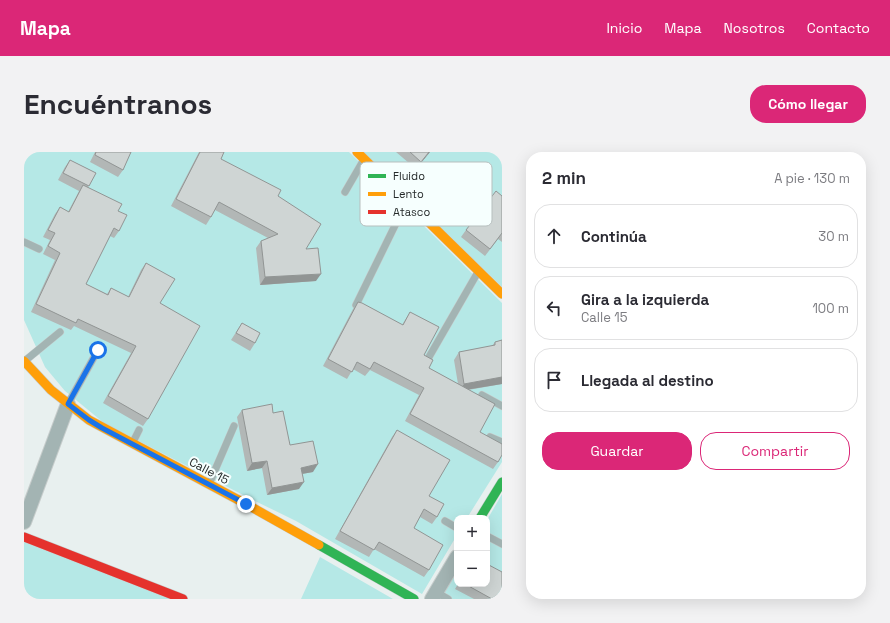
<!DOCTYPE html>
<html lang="es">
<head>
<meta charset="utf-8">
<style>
	:root { --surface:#fff; --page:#f2f2f3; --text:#2b2b33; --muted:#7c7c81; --line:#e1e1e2; --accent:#db2777 }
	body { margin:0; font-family:"Space Grotesk",sans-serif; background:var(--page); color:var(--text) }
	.controls { position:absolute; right:12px; bottom:12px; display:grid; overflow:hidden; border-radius:8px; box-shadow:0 4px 16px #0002 }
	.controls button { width:36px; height:36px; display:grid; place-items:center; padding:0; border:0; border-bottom:1px solid var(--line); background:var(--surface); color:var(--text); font:20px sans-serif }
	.stop { position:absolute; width:12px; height:12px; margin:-9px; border:3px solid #1a73e8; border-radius:50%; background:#fff }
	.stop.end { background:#1a73e8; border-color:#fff; box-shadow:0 1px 4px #0008 }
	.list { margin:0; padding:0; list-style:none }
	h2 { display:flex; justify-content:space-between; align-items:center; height:52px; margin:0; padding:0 16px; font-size:17px }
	h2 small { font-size:13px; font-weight:400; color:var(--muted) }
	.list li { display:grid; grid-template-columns:26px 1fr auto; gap:12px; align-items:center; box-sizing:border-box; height:64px; margin:0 8px 8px; padding:0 8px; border:1px solid var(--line); border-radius:16px }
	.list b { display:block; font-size:15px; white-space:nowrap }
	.list p { margin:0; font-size:13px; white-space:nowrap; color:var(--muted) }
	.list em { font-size:13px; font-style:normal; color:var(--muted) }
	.actions { display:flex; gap:8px; padding:12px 16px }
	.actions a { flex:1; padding:9px 0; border:1px solid var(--accent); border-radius:16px; text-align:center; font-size:14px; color:var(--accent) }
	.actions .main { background:var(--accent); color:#fff }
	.icon { flex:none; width:22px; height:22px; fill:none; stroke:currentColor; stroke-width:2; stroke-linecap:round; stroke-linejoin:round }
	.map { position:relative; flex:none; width:478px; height:447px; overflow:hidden; border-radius:16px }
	header { display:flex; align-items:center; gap:24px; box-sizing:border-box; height:56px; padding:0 20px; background:var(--accent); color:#fff }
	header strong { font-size:19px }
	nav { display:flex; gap:22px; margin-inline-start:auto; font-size:14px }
	.intro { display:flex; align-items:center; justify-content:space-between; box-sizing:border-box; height:96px; padding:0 24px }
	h1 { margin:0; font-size:28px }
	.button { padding:10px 18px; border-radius:16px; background:var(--accent); color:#fff; font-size:14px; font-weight:700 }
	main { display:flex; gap:24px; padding:0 24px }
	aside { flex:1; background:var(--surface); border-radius:16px; box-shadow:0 4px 16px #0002 }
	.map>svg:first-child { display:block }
</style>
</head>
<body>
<header>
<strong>Mapa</strong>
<nav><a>Inicio</a><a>Mapa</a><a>Nosotros</a><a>Contacto</a></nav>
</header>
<div class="intro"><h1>Encuéntranos</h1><a class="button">Cómo llegar</a></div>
<main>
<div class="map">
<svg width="478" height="447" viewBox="0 0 478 447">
	<rect width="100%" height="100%" fill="#e8f0ef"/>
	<path fill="#b5e8e6" d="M 0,0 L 325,0 L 478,151 L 478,310 L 443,366 L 433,366 L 433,383 L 398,442 L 272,369 L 221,344 L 80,271 L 41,239 L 21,215 L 0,168 Z
		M 339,0 L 478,0 L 478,135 Z
		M 478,342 L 478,447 L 416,447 L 433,418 L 433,432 L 463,432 L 463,368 Z
		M 0,390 L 146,447 L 0,447 Z
		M 296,405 L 369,447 L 277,447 Z"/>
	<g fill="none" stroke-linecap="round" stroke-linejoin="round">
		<g stroke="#c6cccb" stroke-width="8">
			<path id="lane" d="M 321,40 L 339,9
				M 0,90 L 15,97
				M 332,153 L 382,51
				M 405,205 L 454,120
				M 2,208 L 36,180
				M 458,243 L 478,254
				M 45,250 L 74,198
				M 466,285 L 478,290
				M 109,290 L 115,278
				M 185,332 L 210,274
				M 421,369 L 433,376
				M 463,384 L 478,392
				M 412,440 L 424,447"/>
		</g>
		<g stroke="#c6cccb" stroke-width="16">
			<path id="street" d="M 0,370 L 44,252
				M 408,447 L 433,405"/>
		</g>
		<g stroke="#c6cccb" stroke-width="10">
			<path id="fast" d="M 456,366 L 478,330
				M 295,393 L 390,447"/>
		</g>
		<g stroke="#c6cccb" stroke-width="10">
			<path id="slow" d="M 333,0 L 478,142
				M 0,209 L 27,238 L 65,268 L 222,352 L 295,393"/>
		</g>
		<g stroke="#c6cccb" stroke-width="10">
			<path id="jam" d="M 0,385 L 159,447"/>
		</g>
		<use href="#lane" stroke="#a3b4b3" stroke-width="7"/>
		<use href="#street" stroke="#a3b4b3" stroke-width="14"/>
		<use href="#fast" stroke="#30b455" stroke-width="9"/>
		<use href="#slow" stroke="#ff9f0a" stroke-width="9"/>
		<use href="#jam" stroke="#e5322d" stroke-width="9"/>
	</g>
	<path fill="#b2b7b6" d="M 71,0 L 107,0 L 99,18 L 94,25 L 66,10 Z
		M 175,0 L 200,0 L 197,7 L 254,44 L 282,97 L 292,129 L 236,133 L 232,96 L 237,89 L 244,86 L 191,58 L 187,65 L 182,73 L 147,54 Z
		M 372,0 L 406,0 L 392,17 Z
		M 46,8 L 72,21 L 64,35 L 94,59 L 95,79 L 90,86 L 86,84 L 62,132 L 83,142 L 87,136 L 104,145 L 117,118 L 122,111 L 136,151 L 124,267 L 119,274 L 79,251 L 107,201 L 50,174 L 47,178 L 7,160 L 31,108 L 19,102 L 26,88 L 19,85 L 31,62 L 36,55 L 44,60 L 55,39 L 34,28 L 41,15 Z
		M 478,44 L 478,90 L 474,87 L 461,104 L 437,85 L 442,78 Z
		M 334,150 L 378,173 L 386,160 L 405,216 L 434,232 L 430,208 L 435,200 L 468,194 L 471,190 L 478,188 L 478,232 L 444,238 L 456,280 L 474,310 L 469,317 L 381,269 L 395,243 L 346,218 L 341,224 L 329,217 L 323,227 L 299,214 L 329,157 Z
		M 218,171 L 231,191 L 226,199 L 207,188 Z
		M 218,258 L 249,261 L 266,293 L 289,320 L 278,322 L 275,337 L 243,343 L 238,316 L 223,319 L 213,265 Z
		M 373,278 L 405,344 L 413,365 L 408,372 L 396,365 L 390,376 L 405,418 L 400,425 L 350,397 L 345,405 L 311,387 L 368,285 Z
		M 434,432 L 463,432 L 478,447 L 450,447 L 431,437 Z"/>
	<path fill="#919594" d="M 405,0 L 406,0 L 392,17 L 397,10 Z
		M 297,122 L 292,129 L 236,133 L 241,125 Z
		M 478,225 L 478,232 L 435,239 L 440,232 Z
		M 243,309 L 238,316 L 223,319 L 228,311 Z
		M 294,312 L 289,320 L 272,323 L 277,316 Z
		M 280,330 L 275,337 L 243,343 L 248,336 Z"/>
	<path fill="#cfd5d4" stroke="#919594" d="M 72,0 L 107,0 L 99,18 L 71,3 Z
		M 176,0 L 200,0 L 197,7 L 257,38 L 254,44 L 297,72 L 282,97 L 294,96 L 297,122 L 241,125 L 237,89 L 254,82 L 195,50 L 187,65 L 152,47 Z
		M 386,0 L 405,0 L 397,10 Z
		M 46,8 L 72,21 L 65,34 L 39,21 Z
		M 59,33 L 98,52 L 94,59 L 103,63 L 95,79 L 90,76 L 62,132 L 84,143 L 87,136 L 105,145 L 122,111 L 151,127 L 136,151 L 176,174 L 124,267 L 84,244 L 112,194 L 54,167 L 52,171 L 12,152 L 36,101 L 24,94 L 31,81 L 24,78 L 36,55 L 45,60 Z
		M 472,39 L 478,44 L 478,81 L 466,97 L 442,78 Z
		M 334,150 L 338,151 L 379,173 L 386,160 L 415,175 L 400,203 L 409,208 L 405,216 L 471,252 L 456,280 L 478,292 L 478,303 L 474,310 L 386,262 L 400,236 L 350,210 L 346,217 L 333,210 L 328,220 L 304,207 Z
		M 218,171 L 236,181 L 231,191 L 212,181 Z
		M 478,188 L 478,225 L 440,232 L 435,200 L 471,193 L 471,190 Z
		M 248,252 L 249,261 L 259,259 L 266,293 L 289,289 L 294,312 L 277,316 L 280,330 L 248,336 L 243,309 L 228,311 L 218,258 Z
		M 373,278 L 426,308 L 405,344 L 420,352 L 413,365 L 400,357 L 390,376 L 419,393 L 405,418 L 355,390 L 350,398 L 316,379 Z
		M 463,412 L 478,420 L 478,447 L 468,447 L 441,432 L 463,432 Z"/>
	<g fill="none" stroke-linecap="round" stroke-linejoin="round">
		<path stroke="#1a73e8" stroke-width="5" d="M 74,198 L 44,252 L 65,268 L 78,276 L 222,352"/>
	</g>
	<g text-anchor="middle" stroke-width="4" stroke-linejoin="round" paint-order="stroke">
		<g font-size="12" fill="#252a2a" stroke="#f6fffe">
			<text transform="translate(185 319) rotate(28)" y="4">Calle 15</text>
		</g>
	</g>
	<rect x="336" y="10" width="132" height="64" rx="6" fill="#f6fffe" stroke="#b7bfbe" stroke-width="1"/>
	<rect x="344" y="22" width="18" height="4" fill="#30b455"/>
	<rect x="344" y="40" width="18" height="4" fill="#ff9f0a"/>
	<rect x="344" y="58" width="18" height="4" fill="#e5322d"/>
	<g font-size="11" fill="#252a2a">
		<text x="369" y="28">Fluido</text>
		<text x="369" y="46">Lento</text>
		<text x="369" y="64">Atasco</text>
	</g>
</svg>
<div class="controls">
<button>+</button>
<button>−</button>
</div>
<div class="stop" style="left:74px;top:198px"></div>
<div class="stop end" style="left:222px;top:352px"></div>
</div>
<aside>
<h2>2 min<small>A pie · 130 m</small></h2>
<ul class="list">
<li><svg class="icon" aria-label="ahead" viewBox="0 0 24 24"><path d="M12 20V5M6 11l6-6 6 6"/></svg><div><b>Continúa</b></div><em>30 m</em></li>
<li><svg class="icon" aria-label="left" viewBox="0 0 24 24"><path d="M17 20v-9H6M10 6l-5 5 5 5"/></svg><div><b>Gira a la izquierda</b><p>Calle 15</p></div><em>100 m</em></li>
<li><svg class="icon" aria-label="arrive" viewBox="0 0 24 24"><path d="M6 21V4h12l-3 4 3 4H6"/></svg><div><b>Llegada al destino</b></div></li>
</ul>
<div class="actions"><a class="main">Guardar</a><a>Compartir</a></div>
</aside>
</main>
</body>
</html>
